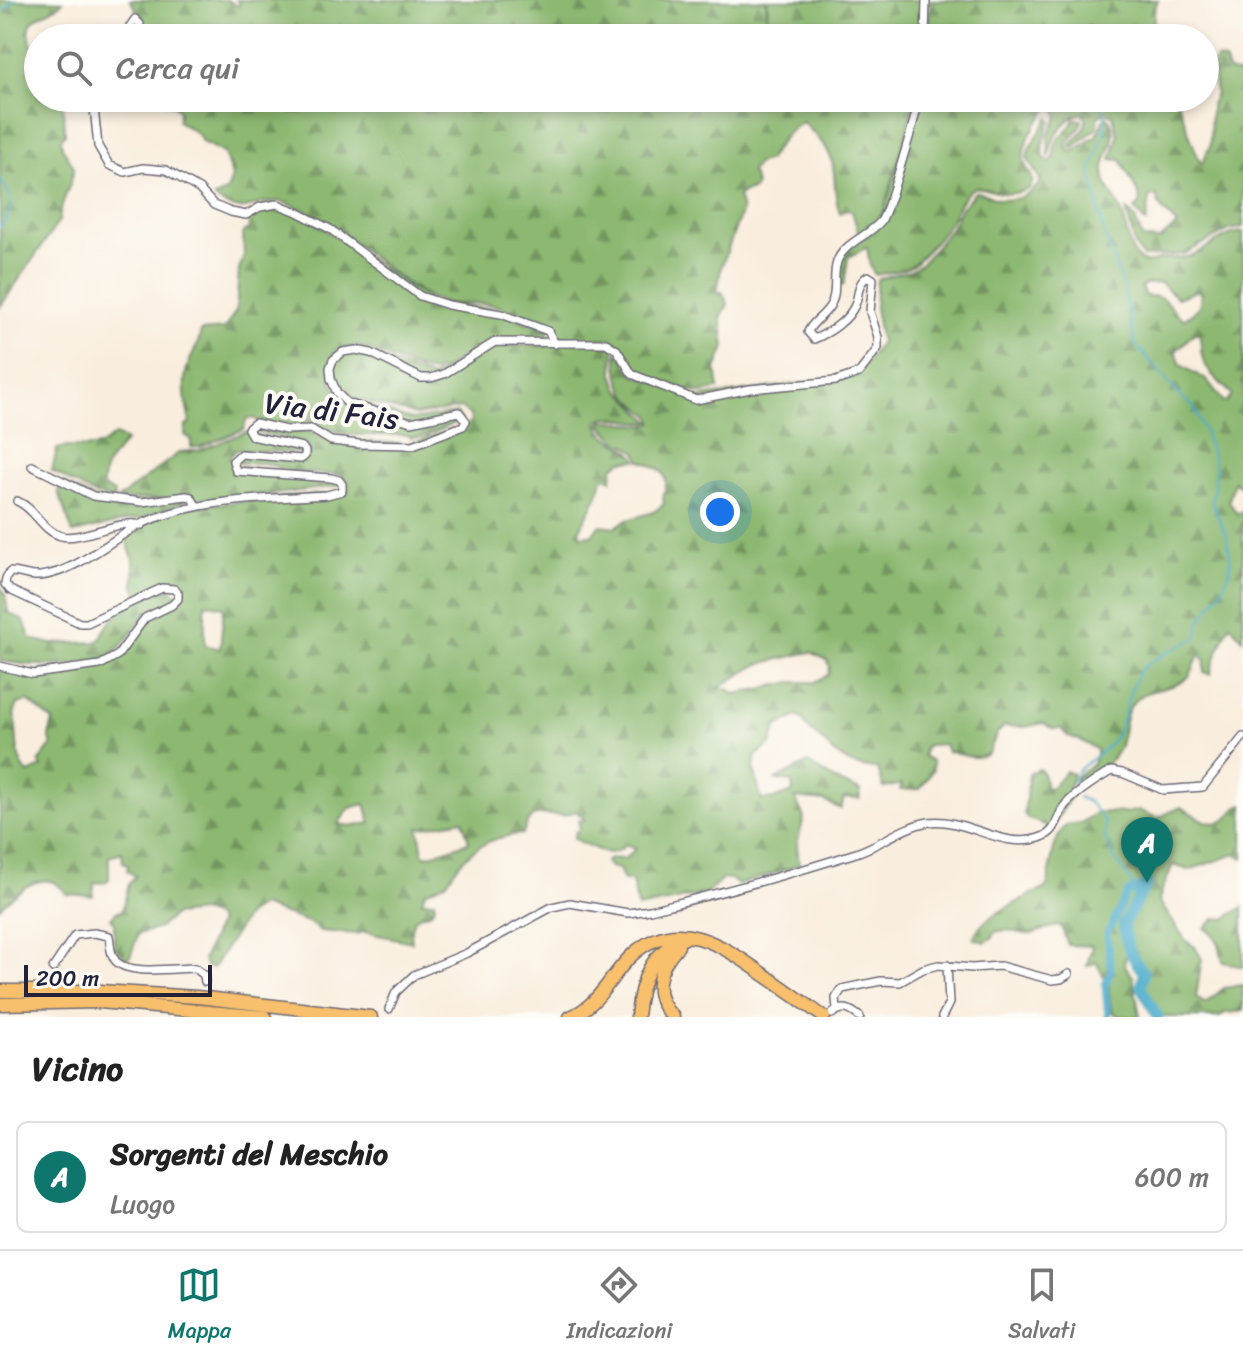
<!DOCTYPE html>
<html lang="it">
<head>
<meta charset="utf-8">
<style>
	:root { --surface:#fff; --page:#f2f2f2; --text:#222; --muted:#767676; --line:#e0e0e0; --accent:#0f766e }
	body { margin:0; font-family:Sriracha,sans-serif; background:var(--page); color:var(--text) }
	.scale { position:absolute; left:24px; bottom:20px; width:188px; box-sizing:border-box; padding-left:8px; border:4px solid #22223b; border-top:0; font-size:22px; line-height:28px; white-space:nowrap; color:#22223b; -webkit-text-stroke:6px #fdfcf7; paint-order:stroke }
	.you { position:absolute; left:720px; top:512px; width:28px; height:28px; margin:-20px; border:6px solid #fff; border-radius:50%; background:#1a73e8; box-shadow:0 0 0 12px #1a73e833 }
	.badge { display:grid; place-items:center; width:52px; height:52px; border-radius:50%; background:var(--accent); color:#fff; font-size:26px; font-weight:700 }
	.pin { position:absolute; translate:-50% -66px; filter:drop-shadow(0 2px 4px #0008) }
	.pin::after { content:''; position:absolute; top:42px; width:28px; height:24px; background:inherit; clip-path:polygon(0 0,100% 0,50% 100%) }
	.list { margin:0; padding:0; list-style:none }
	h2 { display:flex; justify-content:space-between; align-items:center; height:104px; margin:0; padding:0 32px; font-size:34px }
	h2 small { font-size:26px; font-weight:400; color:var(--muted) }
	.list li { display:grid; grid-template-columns:52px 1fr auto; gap:24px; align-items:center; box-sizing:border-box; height:112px; margin:0 16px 16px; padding:0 16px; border:2px solid var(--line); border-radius:12px }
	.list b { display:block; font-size:30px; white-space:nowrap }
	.list p { margin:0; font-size:26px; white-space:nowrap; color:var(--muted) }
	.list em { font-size:26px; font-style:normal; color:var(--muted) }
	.icon { flex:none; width:44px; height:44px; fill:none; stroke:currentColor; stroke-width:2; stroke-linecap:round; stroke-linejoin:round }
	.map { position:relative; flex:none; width:1243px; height:1017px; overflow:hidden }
	.search { position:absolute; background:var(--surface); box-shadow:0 4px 12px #0003; left:24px; right:24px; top:24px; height:88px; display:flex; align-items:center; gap:20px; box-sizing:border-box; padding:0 28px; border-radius:44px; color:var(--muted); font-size:30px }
	.sheet { height:232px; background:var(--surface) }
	nav { display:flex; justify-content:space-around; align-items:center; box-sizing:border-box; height:112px; border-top:2px solid var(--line); background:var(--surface); font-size:22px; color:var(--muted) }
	nav a { display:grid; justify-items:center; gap:4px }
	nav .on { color:var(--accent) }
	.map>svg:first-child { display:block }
</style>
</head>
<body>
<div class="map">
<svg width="1243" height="1017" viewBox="0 0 1243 1017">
	<defs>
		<pattern id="forest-firs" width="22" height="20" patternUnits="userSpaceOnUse" patternTransform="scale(2)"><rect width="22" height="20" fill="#8cb871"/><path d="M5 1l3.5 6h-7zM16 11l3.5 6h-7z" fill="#72955e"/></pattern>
	</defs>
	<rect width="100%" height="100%" fill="#fdfcf7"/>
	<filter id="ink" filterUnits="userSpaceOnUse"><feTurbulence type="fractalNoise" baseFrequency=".0125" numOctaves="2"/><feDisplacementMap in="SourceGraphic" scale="16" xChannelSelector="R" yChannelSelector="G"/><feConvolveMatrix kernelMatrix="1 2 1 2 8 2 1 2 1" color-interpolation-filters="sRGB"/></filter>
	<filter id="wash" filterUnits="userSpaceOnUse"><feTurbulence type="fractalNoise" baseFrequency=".006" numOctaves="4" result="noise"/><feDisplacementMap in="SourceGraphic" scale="32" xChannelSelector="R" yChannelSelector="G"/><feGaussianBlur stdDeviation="1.8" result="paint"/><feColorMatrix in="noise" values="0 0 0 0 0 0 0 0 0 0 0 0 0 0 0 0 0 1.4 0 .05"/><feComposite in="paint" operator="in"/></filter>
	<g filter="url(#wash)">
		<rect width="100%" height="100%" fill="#f9eddd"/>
		<path fill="url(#forest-firs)" stroke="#576d56" stroke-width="2" fill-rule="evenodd" d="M 0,0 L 63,1 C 49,19 19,10 33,48 L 38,49 L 38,98 L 66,98 L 63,104 L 65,134 L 61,138 L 62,147 L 74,167 C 72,186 60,202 59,221 L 0,307 Z
			M 130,0 L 227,0 L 238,6 L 240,3 L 236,0 L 766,0 L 767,34 L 768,0 L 924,0 L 923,38 L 141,38 L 140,16 Z
			M 930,0 L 1158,0 C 1151,18 1153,20 1160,38 L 928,38 Z
			M 1217,58 L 1225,61 L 1228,71 L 1238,74 L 1243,80 L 1243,227 L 1229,230 L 1184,254 L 1143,257 L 1135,246 L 1126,209 L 1135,219 L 1143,239 L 1160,240 L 1177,225 L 1160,207 L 1156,196 L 1150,197 L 1146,223 L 1135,210 L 1140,204 L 1139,195 L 1121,160 L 1111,159 L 1118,136 L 1113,115 L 1104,112 L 1098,117 L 1097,128 L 1072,148 L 1070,145 L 1083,131 L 1087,119 L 1082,113 C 1064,118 1050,140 1049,158 L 1048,136 L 1058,116 L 1056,110 L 1051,108 C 1039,116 1020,147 1024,162 C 1026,168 1031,174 1033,180 L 1030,188 C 1004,203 982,182 972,189 C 959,198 956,214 948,225 C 943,232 917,263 911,266 C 900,271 887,272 875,275 L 870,266 L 867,247 L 848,257 L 844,285 L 838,286 L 839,265 L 843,255 L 878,228 L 921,98 L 1176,98 C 1183,112 1195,156 1202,164 L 1210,146 L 1211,104 L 1216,94 L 1212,66 Z
			M 167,98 L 916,98 L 883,213 L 859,235 L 852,211 L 847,210 L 840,213 C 832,194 838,170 828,151 C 822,140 810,131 803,122 C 787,130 777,144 769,160 L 757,164 L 751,171 L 756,185 L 753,190 L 744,192 L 738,197 L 742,210 L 721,268 L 717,292 L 722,292 L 728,304 L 721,317 L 725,347 L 716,369 L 719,389 L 700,393 L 688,391 L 636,370 L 619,345 L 610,339 L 565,338 L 553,331 C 534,324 516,312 497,306 C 470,298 456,312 426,295 C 377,268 342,223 289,204 C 256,192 249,224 214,198 L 227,191 L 232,177 L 224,153 L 202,142 L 198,134 L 178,121 L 179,111 L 175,106 L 166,103 Z
			M 1106,116 C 1123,133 1106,150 1104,168 C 1103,187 1116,197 1122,213 C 1128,227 1127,258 1144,262 C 1150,264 1157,260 1162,259 C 1173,257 1183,260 1193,255 C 1210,248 1224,233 1243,232 L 1243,488 L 1234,481 L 1229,501 L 1237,514 L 1243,510 L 1243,639 L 1230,624 C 1225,636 1211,664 1211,674 L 1204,673 L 1205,660 L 1199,655 C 1195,662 1194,671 1188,677 C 1173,692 1146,685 1132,704 C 1122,717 1125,738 1117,752 C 1109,768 1090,771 1082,785 L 1075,783 L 1077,777 L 1093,764 L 1097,750 L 1080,740 L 1067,736 L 1062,729 L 1053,729 L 1043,723 L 1025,727 L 1005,726 L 997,733 L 988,754 C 972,762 963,752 947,752 L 944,744 L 928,745 L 924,750 L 923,756 L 932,761 L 933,770 L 920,789 L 900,790 L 902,784 L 884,788 L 877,768 C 853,769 839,759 823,741 C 813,730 809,735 803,719 L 797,716 L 776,727 L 772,743 L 756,756 L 754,767 L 761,800 L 773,799 L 793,792 L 792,782 L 776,780 L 808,763 L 835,780 L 860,791 L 860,799 L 844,798 L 841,809 L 824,801 L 795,798 L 804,817 L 797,845 L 799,865 L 738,885 L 731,879 L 723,879 L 706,894 L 699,895 L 638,908 L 632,881 L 624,881 L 619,869 L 610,867 L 606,862 L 609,859 L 626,858 L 636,848 L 625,844 C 613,863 591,846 574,839 L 574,834 L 580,828 L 578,821 L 585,820 L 576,811 C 570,813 564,816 557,815 C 537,815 530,809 523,834 C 487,836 464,852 447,882 L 425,892 L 422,901 L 434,901 L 435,905 L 430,913 C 412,914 409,926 412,942 L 364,932 L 357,934 L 320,931 L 308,922 L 261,906 L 247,915 L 213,968 L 206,967 L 203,960 L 219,922 L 216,917 L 201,912 L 174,915 L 159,928 L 138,934 L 130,957 L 126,958 L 114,947 L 114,921 L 111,918 L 116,912 L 122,911 L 129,884 L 136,876 L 127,871 L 128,865 L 123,862 L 122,852 L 109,856 L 109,879 L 105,882 L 94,883 L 93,896 L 66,894 C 48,864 18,891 0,907 L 0,667 L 27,672 L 88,667 L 122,652 L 148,620 L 181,602 L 184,591 L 179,583 L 171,581 L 139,595 L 134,587 L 134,562 L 125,535 L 175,508 L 320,494 L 341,495 L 349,490 L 349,484 L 342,475 L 294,472 L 264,463 L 239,463 L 237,456 L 308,457 L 310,455 L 308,444 L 251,430 L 256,425 L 281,431 L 304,430 L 328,439 L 408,444 L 467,426 L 471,421 L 470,415 L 461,408 L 416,415 L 350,397 L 337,380 L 335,364 L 339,355 L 359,351 L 432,378 L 496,345 L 548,346 L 557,343 L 595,342 L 614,348 L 613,373 L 618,388 L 650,421 L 645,423 L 606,417 L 597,421 C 603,443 629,444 637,460 L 622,461 L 613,467 L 612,480 L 607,477 L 602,479 L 598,495 L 579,531 L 581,536 L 591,535 L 601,525 L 616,527 C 630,514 652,518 664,504 C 661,494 666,492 666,483 C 667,469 650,465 640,460 L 637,452 L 616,440 L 600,424 L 603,420 L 645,426 L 653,422 L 651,416 C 624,396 616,386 617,351 L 633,374 L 695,398 L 854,376 L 881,343 L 875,308 L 877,279 L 911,270 L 922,263 L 951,228 L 960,209 L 975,192 C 983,192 986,195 994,198 C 1012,203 1031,197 1041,181 L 1027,158 L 1029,149 L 1049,117 L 1051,121 C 1045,133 1041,144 1044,158 L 1050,162 L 1054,158 C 1052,137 1068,135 1074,119 L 1082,120 L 1080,128 L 1066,144 L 1068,150 L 1072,152 L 1096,136 ZM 1161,283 L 1177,298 L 1199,290 C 1204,304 1196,313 1183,319 C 1165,306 1171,295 1145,296 L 1141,287 L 1146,284 ZM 1194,333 L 1199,333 C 1202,342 1200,351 1203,359 C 1207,372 1222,385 1232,394 L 1227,402 L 1223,401 L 1208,381 L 1181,365 L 1176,351 ZM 205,603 L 224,607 L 220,649 L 205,645 ZM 811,652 L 827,660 L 830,667 L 828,675 L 815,682 L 792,682 L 736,694 L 728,689 L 718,688 L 759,664 ZM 28,701 L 53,721 L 49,736 L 52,745 L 39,761 L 42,767 L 28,773 C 13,759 19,733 14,714 L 18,704 ZM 365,804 L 371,823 L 352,826 L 338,824 L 350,808 ZM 463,820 L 469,842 L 427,856 L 423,854 L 419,828 Z
			M 270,204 L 305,216 L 434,303 L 492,309 L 548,331 L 548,339 L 486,342 L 446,368 L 433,373 L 417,369 L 359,346 L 341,348 L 335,352 L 330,360 L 332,384 L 345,399 L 412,420 L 457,413 L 462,420 L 426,436 L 411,438 L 408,435 L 348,435 L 319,426 L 313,419 L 298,413 L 297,416 L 311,421 L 313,425 L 267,424 L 252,418 L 246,420 L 244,429 L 200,447 L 191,447 L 191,439 L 185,435 L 186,426 L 190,423 C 186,404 181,382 189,363 C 194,351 199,344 201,331 L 224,329 L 236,311 L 239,270 L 244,255 L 243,232 L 249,228 L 248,220 L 256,209 Z
			M 246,432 L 302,448 L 304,453 L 236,450 L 229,458 L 235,467 C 268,469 301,477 335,480 L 339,486 L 275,494 L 196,499 L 118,499 L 180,452 L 201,450 Z
			M 115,435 L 126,441 C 113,457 102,464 103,487 L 114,493 L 114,499 L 95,495 L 52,471 L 57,449 C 73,444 85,450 98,446 C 104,445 110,438 115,435 Z
			M 63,483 L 94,499 L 117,503 L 191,500 C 172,503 147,521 134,519 L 73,533 L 59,495 L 59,485 Z
			M 0,586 L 5,594 L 8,612 L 24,621 L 31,639 L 52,644 L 96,642 L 100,640 C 111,610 139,600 167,587 L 178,595 C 170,605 156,605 147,613 C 135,624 128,641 115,651 C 90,670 29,666 0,661 Z
			M 1039,769 L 1043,773 L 1046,789 L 1053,786 L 1066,771 L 1073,774 L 1068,792 L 1071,796 L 1052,828 L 1027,818 L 1024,814 L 1029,774 Z
			M 1243,804 L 1243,858 L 1236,854 L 1189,870 L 1172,865 C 1169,879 1161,887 1159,901 L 1186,941 L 1194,946 L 1202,959 L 1196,997 L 1205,1004 L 1224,988 L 1243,985 L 1243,1011 L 1225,1013 L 1219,1017 L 1156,1017 L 1142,993 L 1144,973 L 1132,953 L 1126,957 L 1124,964 L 1133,977 L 1140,1017 L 1120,1017 L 1111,1011 L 1108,980 L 1105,979 L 1096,962 L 1087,966 L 1092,946 L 1068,945 L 1061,926 C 1049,925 1040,934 1028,934 C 1015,934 1011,927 995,932 L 993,937 L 985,942 L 973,938 C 984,914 1010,908 1030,895 C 1036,891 1041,893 1046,887 C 1051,881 1048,876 1050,869 C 1052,855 1056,835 1066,825 L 1081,823 L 1097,812 L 1127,813 L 1138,810 L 1157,818 L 1181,807 C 1192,813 1209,828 1224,821 C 1231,817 1231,810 1243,804 Z
			M 1243,907 L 1243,967 L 1223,962 C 1220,947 1218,935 1205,928 L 1216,918 L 1225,919 Z"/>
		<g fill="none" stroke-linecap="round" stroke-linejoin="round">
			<path stroke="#4aabc9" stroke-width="2" d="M 0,10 L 8,7 L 14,0
				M 0,180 C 14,197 15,211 0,227
				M 1076,791 C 1066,769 1098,758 1109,745 C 1127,725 1125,693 1140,671 C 1148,660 1184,645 1198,637 L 1199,623 L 1223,588 L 1230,569 L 1230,557 L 1227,538 L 1212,502 L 1216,469 L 1204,430 L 1193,406 L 1183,399 L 1135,344 L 1124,290 L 1103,229 L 1091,172 L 1101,144 L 1106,122 L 1101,98
				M 1078,797 L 1089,802 L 1105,822 L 1105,838 L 1114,858 L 1132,883 L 1135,901"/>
			<path stroke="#4aabc9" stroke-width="7" d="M 1108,1017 L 1105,985 L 1111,971 L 1107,934 L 1127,893 L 1147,883"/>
			<path stroke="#4aabc9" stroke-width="11" d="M 1147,883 C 1144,889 1128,918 1123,923 C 1125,943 1131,957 1144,973 L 1141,987 L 1158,1017"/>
		</g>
	</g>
	<g filter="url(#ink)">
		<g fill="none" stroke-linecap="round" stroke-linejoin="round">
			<g stroke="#6d6974" stroke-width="10">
				<path id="minor" d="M 122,38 L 135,19 L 140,24 L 139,38
					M 925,38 L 926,0
					M 93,98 L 98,146 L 109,165 L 125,172 L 143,168 L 166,170 L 199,189 L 214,205 L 231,212 L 246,215 L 260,207 L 277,204 L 295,211 L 330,229 L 420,296 L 448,305 L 501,314 L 548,331 L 555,344
					M 32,466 L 93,496 L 142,502 L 186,496 L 191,497 L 196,505
					M 17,501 C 35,508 42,531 61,536 C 81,541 122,518 142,525
					M 0,666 L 33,674 L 100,665 L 118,655 L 145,618 L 172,605 L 178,599 L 178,593 L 174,589 L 162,588 L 87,623 L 80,623 L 10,590 L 5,584 L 6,578 L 10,572 C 20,572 30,577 40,576 C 83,571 117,531 156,518 C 211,498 269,499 327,495 L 342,491 L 342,484 L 339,480 L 331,478 L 236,471 L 233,461 L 241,454 L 301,459 L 305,456 L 305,451 L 302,447 L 252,436 L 248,429 L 255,423 L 286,430 L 311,429 L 331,441 L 359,444 L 413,445 L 463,426 L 466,421 L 459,412 L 411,422 L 347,403 L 337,393 L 331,379 L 330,368 L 333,360 L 343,352 L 356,350 L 371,353 L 421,378 L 431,378 L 444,374 L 495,342 L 606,343 L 617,350 L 632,374 L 696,400 L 750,389 L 836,381 L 859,373 L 878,348 L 878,337 L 870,312 L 873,279 L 868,276 C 856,284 860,293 855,305 C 848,321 829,333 814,339 L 808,332 C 812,321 825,316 831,304 C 838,291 832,276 837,262 C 843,243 869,236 881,221 C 888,212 917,113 919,98
					M 53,968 L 75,935 L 94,933 L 109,936 C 111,945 109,952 115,960 C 127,976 175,968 195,968 L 204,975 L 205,982
					M 389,1009 L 396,992 L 414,975 L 467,953 L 552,907 L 570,903 L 628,913 L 650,910 C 720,893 788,875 856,853 C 881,845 903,826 929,822 C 967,817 1003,852 1042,837 C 1059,831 1056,815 1066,804 C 1078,791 1096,780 1111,771 L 1122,773 L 1163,790 L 1203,787 L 1243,737
					M 837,1010 L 836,998 L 842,989 L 881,981 L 900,982 L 923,969 L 938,965 L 972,968 L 1000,966 L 1052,980 L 1061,979 L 1069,974
					M 832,1014 C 843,1005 850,1009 860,1017
					M 942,1017 L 949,1003 L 947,965"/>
			</g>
			<g stroke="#6d6974" stroke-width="15">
				<path id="motorway" d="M 0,991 L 101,991 L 197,997 L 371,1017
					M 0,1004 L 100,1002 L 265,1017
					M 570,1017 C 599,1006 610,976 631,956 C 676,913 722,945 763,974 C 784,988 804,1003 824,1017
					M 637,1017 C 640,982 650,952 685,938
					M 673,1017 C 650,995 657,968 678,946"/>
			</g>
			<use href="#minor" stroke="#fff" stroke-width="7"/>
			<use href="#motorway" stroke="#f8bf6c" stroke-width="12"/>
		</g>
	</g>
	<g text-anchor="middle" stroke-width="8" stroke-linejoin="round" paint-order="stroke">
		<g font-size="30" fill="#22223b" stroke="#fdfcf7">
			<text transform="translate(332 411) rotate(7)" y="10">Via di Fais</text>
		</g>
	</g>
</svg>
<div class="scale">200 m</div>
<div class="you"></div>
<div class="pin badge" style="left:1147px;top:883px">A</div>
<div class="search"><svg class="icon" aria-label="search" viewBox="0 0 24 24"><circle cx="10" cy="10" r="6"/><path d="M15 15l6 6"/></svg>Cerca qui</div>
</div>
<section class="sheet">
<h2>Vicino<small></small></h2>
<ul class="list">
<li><span class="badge">A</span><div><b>Sorgenti del Meschio</b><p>Luogo</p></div><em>600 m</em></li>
</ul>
</section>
<nav>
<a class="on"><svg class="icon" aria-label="map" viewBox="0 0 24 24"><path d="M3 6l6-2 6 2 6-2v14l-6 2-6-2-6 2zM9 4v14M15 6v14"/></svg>Mappa</a>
<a><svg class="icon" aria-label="directions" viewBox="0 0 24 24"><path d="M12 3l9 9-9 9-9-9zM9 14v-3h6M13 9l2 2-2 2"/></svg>Indicazioni</a>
<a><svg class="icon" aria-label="saved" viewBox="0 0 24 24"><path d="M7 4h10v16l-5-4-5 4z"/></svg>Salvati</a>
</nav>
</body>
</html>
